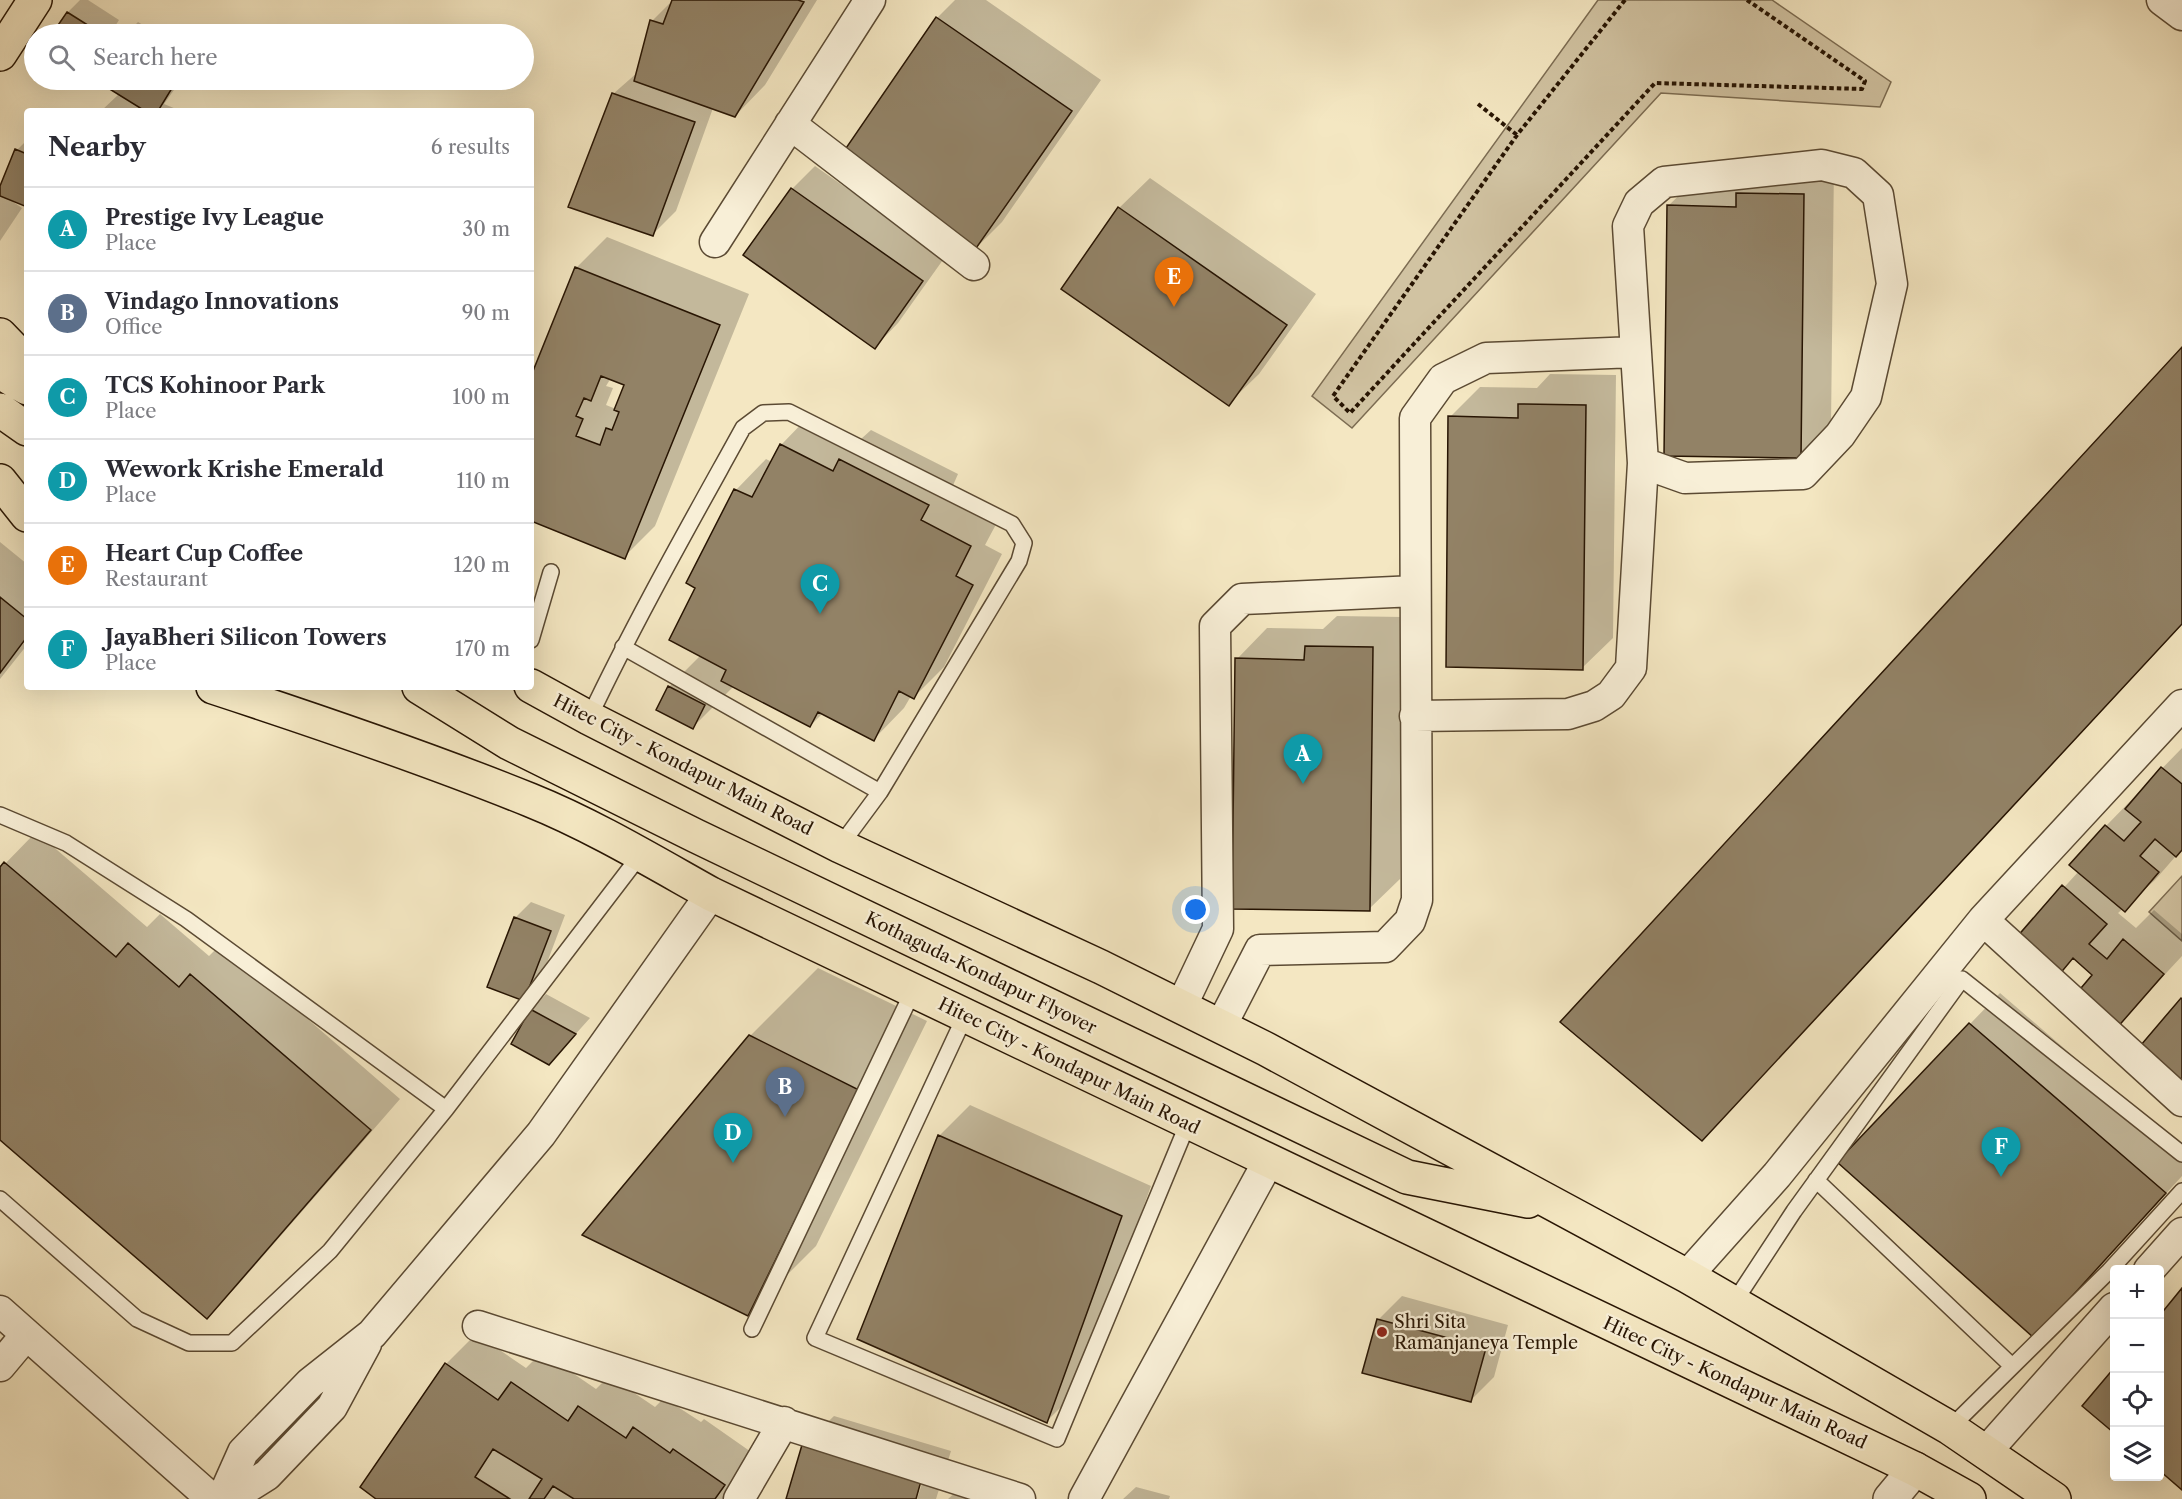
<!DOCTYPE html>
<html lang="en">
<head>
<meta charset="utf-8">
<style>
	:root { --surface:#fff; --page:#f7f7f7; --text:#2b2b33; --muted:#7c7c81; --line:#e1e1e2; --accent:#2563eb }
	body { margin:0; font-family:"Libre Caslon Text",serif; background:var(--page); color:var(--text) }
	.controls { position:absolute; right:18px; bottom:18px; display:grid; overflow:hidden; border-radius:6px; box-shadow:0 6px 24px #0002 }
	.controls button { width:54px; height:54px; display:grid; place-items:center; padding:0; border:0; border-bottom:2px solid var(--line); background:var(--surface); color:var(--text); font:30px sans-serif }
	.you { position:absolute; left:1196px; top:910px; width:21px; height:21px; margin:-15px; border:4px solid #fff; border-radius:50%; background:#1a73e8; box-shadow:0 0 0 9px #1a73e833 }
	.badge { display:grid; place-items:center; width:39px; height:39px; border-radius:50%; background:var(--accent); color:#fff; font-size:20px; font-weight:700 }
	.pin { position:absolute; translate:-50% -50px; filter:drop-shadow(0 2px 3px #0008) }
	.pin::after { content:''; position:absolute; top:32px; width:21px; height:18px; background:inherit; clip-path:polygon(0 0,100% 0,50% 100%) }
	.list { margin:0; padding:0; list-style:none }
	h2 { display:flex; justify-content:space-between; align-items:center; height:78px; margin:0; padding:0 24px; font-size:26px }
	h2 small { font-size:20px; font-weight:400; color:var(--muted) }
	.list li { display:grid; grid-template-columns:39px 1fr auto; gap:18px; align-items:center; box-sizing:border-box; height:84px; padding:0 24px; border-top:2px solid var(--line) }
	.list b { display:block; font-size:22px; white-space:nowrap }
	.list p { margin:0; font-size:20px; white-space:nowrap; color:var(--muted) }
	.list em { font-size:20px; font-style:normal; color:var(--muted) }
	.icon { flex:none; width:33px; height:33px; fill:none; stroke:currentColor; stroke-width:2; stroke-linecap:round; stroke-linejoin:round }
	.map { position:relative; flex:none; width:2182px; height:1499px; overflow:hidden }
	.search { position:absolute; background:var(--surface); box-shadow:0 6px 24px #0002; left:24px; top:24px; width:510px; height:66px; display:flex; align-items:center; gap:15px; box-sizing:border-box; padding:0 21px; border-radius:33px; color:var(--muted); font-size:22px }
	.panel { position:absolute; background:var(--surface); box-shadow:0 6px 24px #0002; left:24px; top:108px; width:510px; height:582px; border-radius:6px }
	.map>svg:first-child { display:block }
</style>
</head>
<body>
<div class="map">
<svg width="2182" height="1499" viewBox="0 0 2182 1499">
	<rect width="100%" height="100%" fill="#f4e7c2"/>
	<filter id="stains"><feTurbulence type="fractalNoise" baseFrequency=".00333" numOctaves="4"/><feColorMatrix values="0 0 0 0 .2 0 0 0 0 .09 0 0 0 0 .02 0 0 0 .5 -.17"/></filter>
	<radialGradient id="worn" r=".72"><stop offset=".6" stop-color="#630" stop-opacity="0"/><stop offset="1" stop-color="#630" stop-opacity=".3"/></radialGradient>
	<path fill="#d1c3a2" stroke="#7c6c52" stroke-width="1.5" d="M 1598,0 L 1772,0 L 1891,82 L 1880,107 L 1661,93 L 1352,428 L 1312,396 Z
		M 2182,876 L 2182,941 L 2149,912 Z"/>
	<path fill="#0003" fill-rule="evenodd" d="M 80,0 L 88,0 L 119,20 L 110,34 L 54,34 L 68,12 Z
		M 673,0 L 817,0 L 765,85 L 735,116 L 713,108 L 676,211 L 653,234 L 613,94 L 638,72 L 652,21 Z
		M 955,0 L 986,0 L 1101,80 L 1002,222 L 972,252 L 846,150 L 937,18 Z
		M 138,22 L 158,34 L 126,34 Z
		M 97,80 L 181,80 L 164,104 L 181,111 L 101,111 L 119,94 Z
		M 27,140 L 27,205 L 9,199 L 22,208 L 0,241 L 0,190 L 17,150 Z
		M 1834,164 L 1831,426 L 1801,457 L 1668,206 L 1699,176 Z
		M 815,166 L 945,257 L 898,323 L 875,347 L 746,255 L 792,189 Z
		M 1150,178 L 1316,294 L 1259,374 L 1228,404 L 1119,208 Z
		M 607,237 L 749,294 L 655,526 L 624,557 L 531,519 L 531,380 L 577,267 ZM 611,378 L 626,384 L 616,409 L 606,405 L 613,388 L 606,386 Z
		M 2182,350 L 2182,625 L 1702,1139 Z
		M 1550,374 L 1616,375 L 1613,638 L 1582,668 L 1450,417 L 1480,387 L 1537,388 Z
		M 811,414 L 861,439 L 871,430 L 958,474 L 951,490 L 1001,515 L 985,545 L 1002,554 L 944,667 L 914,697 L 911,696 L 904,708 L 874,739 L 823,713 L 810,726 L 734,686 L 693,727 L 669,687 L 701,655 L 697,588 L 688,582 L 736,490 L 766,459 L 772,462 L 781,445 Z
		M 0,542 L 27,564 L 27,634 L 0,670 Z
		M 1337,616 L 1403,617 L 1400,879 L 1369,909 L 1237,659 L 1267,628 L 1323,629 Z
		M 27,639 L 27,645 L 0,679 L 0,673 Z
		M 2182,748 L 2182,849 L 2155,880 L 2118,913 L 2136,928 L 2154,910 L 2182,934 L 2182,956 L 2116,1027 L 2094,975 L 2074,957 L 2059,972 L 2018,938 L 2079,871 L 2072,865 L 2106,826 Z
		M 36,832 L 147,927 L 160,914 L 209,956 L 221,944 L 400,1099 L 237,1286 L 207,1317 L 0,1138 L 0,869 Z
		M 531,902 L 565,915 L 539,984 L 524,999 L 515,918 Z
		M 818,968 L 927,1021 L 816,1246 L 748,1314 L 750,1036 Z
		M 2000,993 L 2182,1150 L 2182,1176 L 2064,1305 L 1970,1024 Z
		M 546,994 L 590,1018 L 564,1047 L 531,1010 Z
		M 970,1105 L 1151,1186 L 1077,1391 L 1047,1421 L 939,1136 Z
		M 2182,1291 L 2182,1488 L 2160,1469 L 2160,1317 Z
		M 1402,1296 L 1508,1325 L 1494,1377 L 1471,1400 L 1364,1372 L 1379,1319 Z
		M 476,1334 L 526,1368 L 542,1352 L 596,1389 L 609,1376 L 655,1407 L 664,1398 L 701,1422 L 704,1419 L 754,1454 L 723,1499 L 378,1499 L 446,1364 Z
		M 2114,1370 L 2114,1431 L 2084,1406 Z
		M 834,1416 L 951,1451 L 936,1499 L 917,1499 L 925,1474 L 922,1473 L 914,1499 L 787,1499 L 803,1446 Z
		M 1136,1487 L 1170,1496 L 1169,1499 L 1123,1499 Z
		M 958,1490 L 998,1499 L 948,1499 Z"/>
	<path fill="#928266" stroke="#281503" stroke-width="1.5" fill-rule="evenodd" d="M 672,0 L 798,0 L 804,2 L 735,117 L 634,81 L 650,20 L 663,24 Z
		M 67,12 L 102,34 L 52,34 Z
		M 936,17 L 1072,111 L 972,254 L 844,151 Z
		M 95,80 L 177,80 L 158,111 L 145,111 Z
		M 612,93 L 695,122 L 653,236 L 568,207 Z
		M 15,149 L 27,154 L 27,207 L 0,196 L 0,186 Z
		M 791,188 L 923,281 L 875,349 L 743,255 Z
		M 1736,193 L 1804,194 L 1801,458 L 1664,456 L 1667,205 L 1736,207 Z
		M 1118,207 L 1287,325 L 1229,406 L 1061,289 Z
		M 575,267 L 720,325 L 625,559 L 531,521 L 531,376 ZM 601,376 L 624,385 L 614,410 L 619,412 L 612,430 L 606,428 L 600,445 L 576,436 L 583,419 L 576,416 L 584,398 L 591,401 Z
		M 2182,347 L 2182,624 L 1702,1141 L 1560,1022 Z
		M 1518,404 L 1586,405 L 1583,670 L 1446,667 L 1448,416 L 1518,418 Z
		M 780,444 L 833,471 L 839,459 L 929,505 L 921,520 L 971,546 L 956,576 L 973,585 L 914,699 L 899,691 L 874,741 L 818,712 L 810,727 L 721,681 L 726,670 L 669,640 L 695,588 L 686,583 L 734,489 L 752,497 Z
		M 0,597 L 27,619 L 27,637 L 0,673 Z
		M 1305,646 L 1373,647 L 1370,911 L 1232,909 L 1235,658 L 1304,660 Z
		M 668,686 L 705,705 L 693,729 L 656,710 Z
		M 2161,767 L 2182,784 L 2182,850 L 2176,857 L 2155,839 L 2140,856 L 2159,872 L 2125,912 L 2069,865 L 2105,825 L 2124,841 L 2141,822 L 2125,809 Z
		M 4,862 L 116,957 L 128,943 L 179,987 L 190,974 L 371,1130 L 207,1319 L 0,1140 L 0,867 Z
		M 2062,885 L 2107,924 L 2089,944 L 2107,959 L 2123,939 L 2164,974 L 2116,1029 L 2076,994 L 2092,975 L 2073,958 L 2059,975 L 2016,938 Z
		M 514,917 L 551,931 L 524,1001 L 487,987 Z
		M 2181,998 L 2182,999 L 2182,1083 L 2135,1052 Z
		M 530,1009 L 576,1034 L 549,1065 L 511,1044 Z
		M 1969,1023 L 2166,1193 L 2034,1338 L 1837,1162 Z
		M 749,1035 L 859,1090 L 748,1316 L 582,1235 Z
		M 938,1135 L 1122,1216 L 1047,1423 L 857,1339 Z
		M 2182,1288 L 2182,1490 L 2160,1471 L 2160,1315 Z
		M 1377,1319 L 1486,1348 L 1471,1402 L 1362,1373 Z
		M 445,1363 L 498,1400 L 511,1382 L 568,1421 L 578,1406 L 626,1438 L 633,1427 L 670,1453 L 673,1449 L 725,1485 L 715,1499 L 574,1499 L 553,1486 L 544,1499 L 529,1499 L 542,1479 L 493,1449 L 475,1477 L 510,1499 L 376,1499 L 360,1487 Z
		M 2114,1368 L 2114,1433 L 2082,1406 Z
		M 802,1445 L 921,1481 L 916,1499 L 786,1499 Z"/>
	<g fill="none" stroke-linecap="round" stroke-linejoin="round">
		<g stroke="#5b4a33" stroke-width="18">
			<path id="service" d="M 531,640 L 551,572
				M 589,718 C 636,619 690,524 743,428 L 763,413 L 789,412 L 1012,524 L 1024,543 L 1019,561 L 880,792 L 623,647
				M 0,815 L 66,843 L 186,919 L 446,1109
				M 840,846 L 880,792
				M 965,1016 L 815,1338 L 1057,1439 L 1188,1123
				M 1816,1180 L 2012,1366
				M 0,1199 L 137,1319 L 189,1343 L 232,1343 L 330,1251 L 446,1109 L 641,854
				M 1733,1304 L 1794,1211 L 1962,979 L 2182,1154
				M 752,1329 L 913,991
				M 1950,1428 L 2109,1271 L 2182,1191"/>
		</g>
		<g stroke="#5b4a33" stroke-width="33">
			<path id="minor" d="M 2162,0 L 2182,15
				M 790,124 L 974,265
				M 715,242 L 870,0
				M 1415,716 L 1568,714 L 1594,706 L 1611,695 L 1631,668 L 1643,463 L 1628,226 L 1639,203 L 1664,182 L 1822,165 L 1854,173 L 1878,195 L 1892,284 L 1866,397 L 1840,435 L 1803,474 L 1685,478 L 1643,463
				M 1983,920 L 2182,1101
				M 1181,1007 L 1218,929 L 1215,626 L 1242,599 L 1415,591
				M 1221,1026 L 1260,950 L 1385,947 L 1410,921 L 1417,900 L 1415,418 L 1443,379 L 1486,358 L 1635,352
				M 2149,1270 L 2182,1233
				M 1687,1276 L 1777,1175 L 1983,920 L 2182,705
				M 0,1311 L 212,1499
				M 478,1326 L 1020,1499
				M 0,1366 L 26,1335
				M 1985,1453 L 2114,1308
				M 222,1499 L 243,1452 L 310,1383 L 372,1334 L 541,1134 L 711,894
				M 229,1499 L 267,1475 L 332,1407 L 366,1344
				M 739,1499 L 784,1422
				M 1084,1499 L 1268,1162"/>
		</g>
		<g stroke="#5b4a33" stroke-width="36">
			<path id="tertiary" d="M 1890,1499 L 1915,1469"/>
		</g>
		<g stroke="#281503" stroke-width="36">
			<path id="primary" d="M 0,54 L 35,0
				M 0,335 L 27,363
				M 0,372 L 27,388
				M 0,410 L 27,429
				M 0,481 L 27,515
				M 531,686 L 589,718 L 840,846 L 1101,967 L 1266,1049 L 1687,1276 L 1950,1428 L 2054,1499
				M 213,687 C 320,722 426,758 530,800 C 592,825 652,861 711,894 L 1915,1469 L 1969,1499
				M 419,687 L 509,743 L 696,836 L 1407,1177 L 1528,1201"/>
		</g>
		<path stroke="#281503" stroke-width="4" stroke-dasharray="4.5 3" stroke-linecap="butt" d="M 1625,0 L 1517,135 L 1333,396 L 1350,413 L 1655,83 L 1862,89 L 1865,81 L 1747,0
			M 1478,104 L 1517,135"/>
		<use href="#service" stroke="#f8efd7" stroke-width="15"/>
		<use href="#minor" stroke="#f8efd7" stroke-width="30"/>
		<use href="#tertiary" stroke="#f8efd7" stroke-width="33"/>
		<use href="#primary" stroke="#f4e7c2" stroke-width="33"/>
	</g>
	<circle fill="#8f2418" stroke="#f8efd7" stroke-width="2" cx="1382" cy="1332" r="6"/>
	<g text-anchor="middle" stroke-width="4.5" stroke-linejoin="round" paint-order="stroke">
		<g font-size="18" fill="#281503" stroke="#f8efd7">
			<text transform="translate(683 765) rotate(27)" y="6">Hitec City - Kondapur Main Road</text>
			<text transform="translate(981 973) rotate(26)" y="6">Kothaguda-Kondapur Flyover</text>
			<text transform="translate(1069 1066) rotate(26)" y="6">Hitec City - Kondapur Main Road</text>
			<text transform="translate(1735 1383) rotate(25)" y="6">Hitec City - Kondapur Main Road</text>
		</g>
		<g font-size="18" fill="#281503" stroke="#f8efd7" text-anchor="start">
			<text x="1394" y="1328">Shri Sita<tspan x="1394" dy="21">Ramanjaneya Temple</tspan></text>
		</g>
	</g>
	<rect width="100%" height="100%" filter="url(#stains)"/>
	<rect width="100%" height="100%" fill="url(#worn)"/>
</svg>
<div class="controls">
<button>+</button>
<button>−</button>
<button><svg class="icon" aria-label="locate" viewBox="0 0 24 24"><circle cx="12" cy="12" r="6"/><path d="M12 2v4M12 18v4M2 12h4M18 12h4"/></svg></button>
<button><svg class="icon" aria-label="layers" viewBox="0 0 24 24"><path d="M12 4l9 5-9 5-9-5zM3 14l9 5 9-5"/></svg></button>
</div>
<div class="you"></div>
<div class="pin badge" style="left:1303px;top:784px;background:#0f9aa8">A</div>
<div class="pin badge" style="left:785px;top:1117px;background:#5c6f8a">B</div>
<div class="pin badge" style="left:820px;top:614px;background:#0f9aa8">C</div>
<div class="pin badge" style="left:733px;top:1163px;background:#0f9aa8">D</div>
<div class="pin badge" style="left:1174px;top:307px;background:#e8710a">E</div>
<div class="pin badge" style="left:2001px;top:1177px;background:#0f9aa8">F</div>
<div class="search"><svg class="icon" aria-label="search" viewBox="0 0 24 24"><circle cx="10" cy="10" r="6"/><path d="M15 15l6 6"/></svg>Search here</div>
<section class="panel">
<h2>Nearby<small>6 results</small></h2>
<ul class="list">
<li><span class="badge" style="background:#0f9aa8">A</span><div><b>Prestige Ivy League</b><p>Place</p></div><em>30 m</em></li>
<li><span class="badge" style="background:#5c6f8a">B</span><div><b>Vindago Innovations</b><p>Office</p></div><em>90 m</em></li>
<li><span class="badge" style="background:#0f9aa8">C</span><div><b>TCS Kohinoor Park</b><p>Place</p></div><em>100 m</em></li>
<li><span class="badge" style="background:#0f9aa8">D</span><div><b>Wework Krishe Emerald</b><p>Place</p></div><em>110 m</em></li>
<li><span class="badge" style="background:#e8710a">E</span><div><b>Heart Cup Coffee</b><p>Restaurant</p></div><em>120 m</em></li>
<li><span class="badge" style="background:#0f9aa8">F</span><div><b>JayaBheri Silicon Towers</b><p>Place</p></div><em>170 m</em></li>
</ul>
</section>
</div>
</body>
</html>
